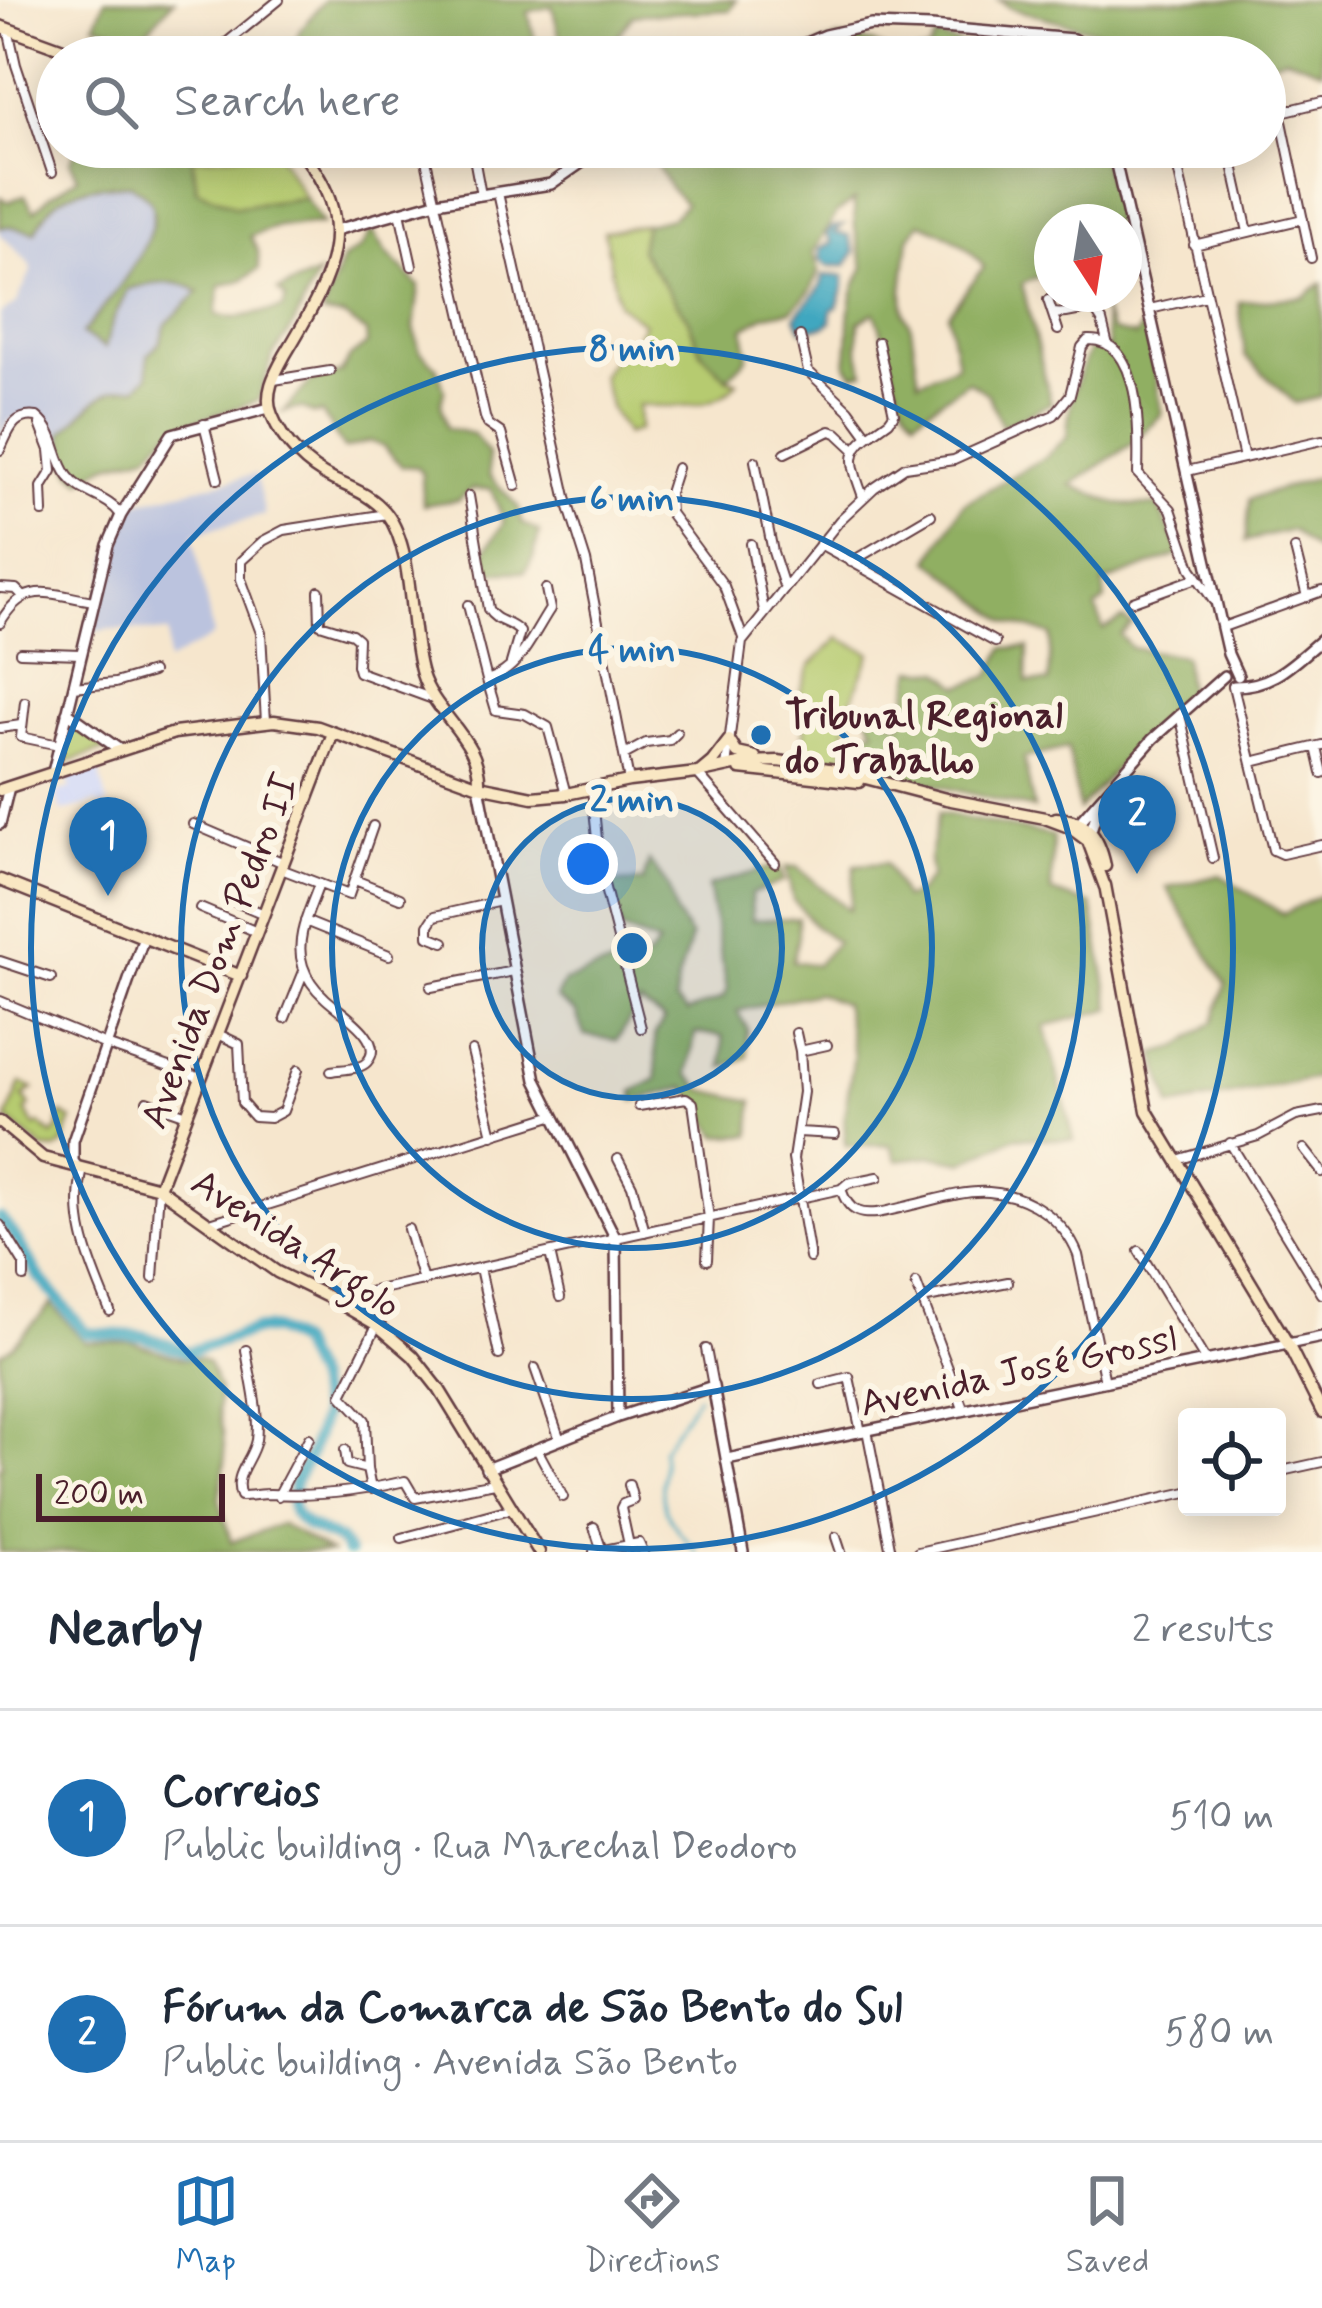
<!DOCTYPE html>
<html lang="en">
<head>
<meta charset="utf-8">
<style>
	:root { --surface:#fff; --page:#f2f2f3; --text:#1f2937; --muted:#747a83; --line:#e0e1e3; --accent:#1f6fb2 }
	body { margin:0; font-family:Mynerve,sans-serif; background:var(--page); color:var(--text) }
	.controls { position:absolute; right:36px; bottom:36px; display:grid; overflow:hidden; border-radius:12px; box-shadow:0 6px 30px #0003 }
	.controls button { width:108px; height:108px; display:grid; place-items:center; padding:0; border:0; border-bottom:3px solid var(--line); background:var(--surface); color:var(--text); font:60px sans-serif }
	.compass { position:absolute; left:1034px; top:204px; width:108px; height:108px; border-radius:50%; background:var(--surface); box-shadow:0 6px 30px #0003; rotate:168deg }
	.scale { position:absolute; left:36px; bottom:30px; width:189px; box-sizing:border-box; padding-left:12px; border:6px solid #4a1f2b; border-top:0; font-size:33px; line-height:42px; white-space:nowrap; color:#4a1f2b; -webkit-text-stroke:9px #fcf5e5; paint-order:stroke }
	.you { position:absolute; left:588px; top:864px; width:42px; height:42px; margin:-30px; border:9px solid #fff; border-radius:50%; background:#1a73e8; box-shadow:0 0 0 18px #1a73e833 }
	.badge { display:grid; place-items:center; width:78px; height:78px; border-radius:50%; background:var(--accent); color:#fff; font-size:39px; font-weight:700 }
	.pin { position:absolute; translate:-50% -99px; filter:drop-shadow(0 3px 6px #0008) }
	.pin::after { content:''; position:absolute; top:63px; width:42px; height:36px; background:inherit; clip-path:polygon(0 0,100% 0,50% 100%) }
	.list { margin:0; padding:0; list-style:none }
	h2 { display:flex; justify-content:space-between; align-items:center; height:156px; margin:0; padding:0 48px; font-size:51px }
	h2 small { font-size:39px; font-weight:400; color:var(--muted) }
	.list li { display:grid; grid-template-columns:78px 1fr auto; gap:36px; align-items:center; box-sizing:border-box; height:216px; padding:0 48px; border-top:3px solid var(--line) }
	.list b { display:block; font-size:45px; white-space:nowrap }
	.list p { margin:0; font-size:39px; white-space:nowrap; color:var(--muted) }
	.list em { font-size:39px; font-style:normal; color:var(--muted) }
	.icon { flex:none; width:66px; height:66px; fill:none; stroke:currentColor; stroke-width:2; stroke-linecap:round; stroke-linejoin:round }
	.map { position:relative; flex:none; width:1322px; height:1552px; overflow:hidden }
	.search { position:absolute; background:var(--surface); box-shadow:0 6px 30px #0003; left:36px; right:36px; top:36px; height:132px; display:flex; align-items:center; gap:30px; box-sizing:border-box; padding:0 42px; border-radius:66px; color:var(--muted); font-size:45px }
	.sheet { height:588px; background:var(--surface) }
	nav { display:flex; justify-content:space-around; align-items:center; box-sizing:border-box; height:168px; border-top:3px solid var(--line); background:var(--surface); font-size:33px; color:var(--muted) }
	nav a { display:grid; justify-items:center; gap:6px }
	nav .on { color:var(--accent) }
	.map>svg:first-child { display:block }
</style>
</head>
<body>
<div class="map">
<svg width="1322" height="1552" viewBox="0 0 1322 1552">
	<rect width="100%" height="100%" fill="#fcf5e5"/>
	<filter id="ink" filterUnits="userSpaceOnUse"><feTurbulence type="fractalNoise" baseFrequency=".00833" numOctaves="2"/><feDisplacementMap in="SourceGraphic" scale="24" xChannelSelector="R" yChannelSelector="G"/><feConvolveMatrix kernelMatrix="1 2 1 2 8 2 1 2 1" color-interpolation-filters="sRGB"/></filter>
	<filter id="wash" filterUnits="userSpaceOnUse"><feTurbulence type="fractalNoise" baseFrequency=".004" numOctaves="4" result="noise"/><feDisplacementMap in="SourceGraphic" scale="48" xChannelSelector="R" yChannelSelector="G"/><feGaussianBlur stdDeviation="2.7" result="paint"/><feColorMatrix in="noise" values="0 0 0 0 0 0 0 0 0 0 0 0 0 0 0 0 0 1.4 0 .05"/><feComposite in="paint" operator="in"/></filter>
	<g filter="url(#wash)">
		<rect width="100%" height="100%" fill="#f6e6cd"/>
		<path fill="#d1d9f9" d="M 98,767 L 108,805 L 99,807 L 97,803 L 61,812 L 56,793 L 70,789 L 66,775 Z"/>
		<path fill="#bbc3de" d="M 96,158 L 187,161 L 213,297 L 183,425 L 167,433 L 148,454 L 106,465 L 82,481 L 71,472 L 54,430 L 44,415 L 33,412 L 9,421 L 0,440 L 0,313 L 16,304 L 32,269 L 29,263 L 0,234 L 0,222 L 40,224 L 54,203 Z
			M 256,474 L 265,515 L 193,534 L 213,636 L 167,662 L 168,633 L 111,629 L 92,632 L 110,551 L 134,503 Z"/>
		<path fill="#b6cb6f" stroke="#80754d" stroke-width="3" d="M 276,151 L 305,198 L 236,207 L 197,190 L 192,158 Z
			M 645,224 L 641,250 L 688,319 L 701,352 L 727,378 L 737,382 C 717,411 670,407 638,405 L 639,430 L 626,434 L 611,409 L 601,376 L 614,356 L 630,351 L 644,323 L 618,304 L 604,231 Z
			M 839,638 L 871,653 L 848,709 L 842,767 L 801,758 L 807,705 L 797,700 L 810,666 Z
			M 73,722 L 106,745 L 107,749 L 69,762 L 64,760 L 63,755 Z
			M 21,1083 L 33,1089 L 23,1097 L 30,1106 L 26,1110 L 35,1127 L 39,1124 L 52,1135 L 60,1126 L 58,1124 L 62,1114 L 72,1120 L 63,1144 L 56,1150 L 43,1149 L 7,1119 Z"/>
		<path fill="#90af62" stroke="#6d6746" stroke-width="3" fill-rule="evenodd" d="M 105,0 L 174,0 L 140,38 L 95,24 Z
			M 324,0 L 736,0 L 730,10 L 633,15 L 606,52 L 563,51 L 552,6 L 528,12 L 539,57 L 289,57 L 300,31 Z
			M 999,0 L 1322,0 L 1322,70 L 1285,57 L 1265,64 L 1265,57 L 1118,57 L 1104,33 L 1010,8 Z
			M 936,37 L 976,49 L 1049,57 L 808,57 L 804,52 L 838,38 L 871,43 L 901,57 L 928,51 Z
			M 78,147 L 181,147 L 192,158 L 197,190 L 236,207 L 305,198 L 322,224 L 279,226 L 250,236 L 258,251 L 259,269 L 242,280 L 220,286 L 216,315 L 234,318 L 283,309 L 286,298 L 278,291 L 318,274 L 291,330 L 273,355 L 258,401 L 183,425 L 167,433 L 148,454 L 106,465 L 82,481 L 71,472 L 62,433 C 89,412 96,387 137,387 L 148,376 L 148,355 L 160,342 L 166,324 L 199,292 C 179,277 152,284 128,289 L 112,322 L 105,348 L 82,334 C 103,308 166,236 151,203 C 147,195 138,190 130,184 C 104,186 71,185 52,206 C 45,213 40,224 35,232 L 9,226 L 0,228 L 0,197 L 8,202 L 25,195 L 34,211 L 50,196 L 78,177 L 70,161 Z
			M 691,147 L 733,147 L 739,153 L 768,156 L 772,147 L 1099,147 L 1113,201 L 1122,222 L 1052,222 L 1052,277 L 1039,276 L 1022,284 L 1051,403 L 1002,426 L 988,394 L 968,381 L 915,418 C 891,395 890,343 874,312 L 859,322 L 858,348 L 864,372 L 854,374 L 846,364 C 853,323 842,307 864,267 L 855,229 L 854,200 L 837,213 L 813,252 L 819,270 L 811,290 L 792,310 L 766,315 L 744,328 L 748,357 L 727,378 L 701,352 L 688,319 L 640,250 L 645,224 L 672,218 L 685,203 L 671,189 L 650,154 L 673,151 L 691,162 ZM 920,223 C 947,233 966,244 984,267 L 948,314 L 957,364 L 919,381 L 911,327 L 904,313 L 903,289 L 909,238 Z
			M 372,230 L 388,255 L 419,286 L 414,327 L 419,350 L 437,367 L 444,390 L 441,403 L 447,428 L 474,434 L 488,454 L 489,475 L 519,508 L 521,523 L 539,532 L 534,556 L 525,572 L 489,572 L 483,554 L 504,522 L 491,489 L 472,489 L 458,500 L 423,505 L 422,473 L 417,467 L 402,466 L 383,447 L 370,441 L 344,449 L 322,413 L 315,414 L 300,408 L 283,412 L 311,381 L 341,373 L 350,357 L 367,344 L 366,332 L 343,316 L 322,314 L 343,259 L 361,248 Z
			M 1322,283 L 1322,397 L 1295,403 L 1245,356 L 1239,302 L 1303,297 Z
			M 1102,308 L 1112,331 L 1136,336 L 1146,320 L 1162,414 L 1130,445 L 1071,485 L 1117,504 L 1158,506 L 1181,554 L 1103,583 L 1105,600 L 1096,608 L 1103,629 L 1123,619 L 1132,624 L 1120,635 L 1131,648 L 1184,656 L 1188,694 L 1135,746 L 1079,810 L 1068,748 L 1024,758 L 1034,809 L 865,768 L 859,760 L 860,734 L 875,730 L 862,705 L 901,725 L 913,669 L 940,671 L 960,686 L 990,676 L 1004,648 L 1028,647 L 1027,682 L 1049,682 L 1051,635 L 1007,622 L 930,560 L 963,504 L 1045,457 L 1067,437 C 1068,405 1076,380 1089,350 L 1109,347 Z
			M 1322,476 L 1322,556 L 1292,530 L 1246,541 L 1250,499 Z
			M 939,813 L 1053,836 L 1051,892 L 1092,905 L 1111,1009 L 1045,1026 L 1074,1140 L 1016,1137 L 964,1162 L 932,1156 L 897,1160 L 891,1145 L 846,1146 L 844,1117 L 854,1056 L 844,1004 L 817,993 L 737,1011 L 747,1028 L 748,1057 L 723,1067 L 723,1036 L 695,1033 L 688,1074 L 703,1090 L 753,1101 L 751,1135 L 718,1136 L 686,1087 L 635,1100 L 634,1091 L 657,1079 L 655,1034 L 664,1020 L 640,1003 L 617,1040 L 584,1035 L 576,1013 L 556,998 L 564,982 L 599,969 L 648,958 L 658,944 L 621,930 L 608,883 L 643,882 L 649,861 L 668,887 L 676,915 L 691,937 L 677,983 L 675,1001 L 687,1012 L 723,998 L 727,989 L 708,886 L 778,865 L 784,881 L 751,894 L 752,920 L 798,918 L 798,936 L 793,961 L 816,965 L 837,942 L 816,927 L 793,900 L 786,867 L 797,867 L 849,910 L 855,865 L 886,863 L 904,899 L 919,891 L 931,877 L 929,860 Z
			M 1220,875 L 1283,914 L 1322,895 L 1322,1077 L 1171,1107 L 1155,1054 L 1179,1047 L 1214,1021 L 1226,984 L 1167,888 Z
			M 51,1304 L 85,1342 L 132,1342 L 183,1359 L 200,1358 L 208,1363 L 219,1389 L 218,1410 L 223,1432 L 225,1463 L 219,1498 L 231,1542 L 281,1524 L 330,1552 L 0,1552 L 0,1467 L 3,1466 L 0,1447 L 0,1354 L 13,1345 Z"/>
		<path fill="#40a7c0" stroke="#456376" stroke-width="3" d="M 843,225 L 835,233 L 849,235 L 855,252 L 845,266 L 827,266 L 820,260 L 820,248 L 832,243 L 827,234 L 832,227 Z
			M 823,275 L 844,276 L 844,287 L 837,307 L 832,309 L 831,322 L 825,326 L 802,330 L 796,317 C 804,301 822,294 823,275 Z"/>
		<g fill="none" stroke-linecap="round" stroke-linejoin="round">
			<path stroke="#40a7c0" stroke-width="3" d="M 697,1552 C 684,1536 668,1522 663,1501 C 659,1485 666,1467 662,1450 L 698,1396"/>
			<path stroke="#40a7c0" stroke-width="12" d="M 0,1218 L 16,1238 L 39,1277 L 86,1333 L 143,1336 L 188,1352 L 255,1330 L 272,1329 L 298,1343 L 315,1380 L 323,1415 L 310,1455 L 294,1483 L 292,1504 L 294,1513 L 306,1525 L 340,1541 L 348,1552"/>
		</g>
	</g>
	<g filter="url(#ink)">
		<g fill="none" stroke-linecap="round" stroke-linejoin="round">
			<g stroke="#643d43" stroke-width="12">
				<path id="minor" d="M 8,29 L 16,65 L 52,172
					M 209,57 L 279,0
					M 1280,112 L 1311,258
					M 1265,116 L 1322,102
					M 423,147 L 485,417 L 488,424 L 501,433 L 516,486
					M 472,147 L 481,195
					M 1173,147 L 1244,458
					M 1229,147 L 1248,232
					M 1113,151 L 1130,147
					M 498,193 L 567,501 L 586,561 L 629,781
					M 400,212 L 412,266
					M 1194,245 L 1303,219
					M 1048,300 L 1058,330
					M 1150,309 L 1206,296
					M 1053,313 C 1070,316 1080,307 1095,310 L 1102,321 L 1108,345
					M 800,336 L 808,371 L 849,410 L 868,436 C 843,454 855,472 863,497
					M 274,380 L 330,371
					M 40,424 L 50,450 L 52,471 L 42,487 L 43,512
					M 204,424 L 218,479
					M 868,436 L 889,421 L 894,414 L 878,342
					M 0,450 C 9,432 13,413 37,417 C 57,433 54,457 68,476 C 82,495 107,495 121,515
					M 785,453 L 830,431 L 837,433 L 854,449
					M 755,461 L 773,552 L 784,586
					M 677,468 L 669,493 L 670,513 L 724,586 L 743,638
					M 1187,471 L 1322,440
					M 469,496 L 488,609 C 496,623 511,621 520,632 L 511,663
					M 640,510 L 667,502
					M 751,544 L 764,611
					M 820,544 L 995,642
					M 1295,549 L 1307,597
					M 851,562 L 931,515
					M 0,588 L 16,589 L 23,596
					M 546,589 L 550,609 C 532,636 520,670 487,680 L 496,710 L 525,714 L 548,727 L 566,794
					M 319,591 L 320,624 L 352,634 L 358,639 L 357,665 L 359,672 L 433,699
					M 1133,601 L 1197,578
					M 468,605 L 487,680
					M 0,623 C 26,578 50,595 94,601
					M 1223,627 L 1322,591
					M 20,652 L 81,654
					M 1233,686 L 1273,850 L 1282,854 L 1322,845
					M 73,687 L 115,683 L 152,672
					M 25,702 L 21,737 L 59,745
					M 1180,715 L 1213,858
					M 266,722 L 261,633 L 241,579 L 241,561 L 263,541 L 284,530 L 387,514
					M 0,728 L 21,725
					M 1316,747 L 1322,773
					M 624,755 L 646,743 L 670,740 L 677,733
					M 1252,762 L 1322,745
					M 726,767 L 742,642 L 840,520 L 874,488 L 905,467 L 954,460 L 1054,415 L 1070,395 L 1082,347 L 1088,340 C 1143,338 1139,437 1138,474 L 1171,509 L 1191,568 L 1213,600
					M 697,773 L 775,863
					M 592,789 L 600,869 L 641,1028
					M 193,824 L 284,863
					M 281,869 L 349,895 L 373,826
					M 355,880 L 400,898
					M 319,884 C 310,910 294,938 303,966 C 307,978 315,989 324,997 C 336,1010 388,1039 367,1062 C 360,1070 341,1069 331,1071
					M 231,900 L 264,914
					M 200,908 L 257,932
					M 305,921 L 389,955
					M 444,942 L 429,936 L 429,925 L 435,916 L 501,901
					M 0,961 L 51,978
					M 431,987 L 514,971
					M 0,1001 L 106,1045 L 201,1078
					M 285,1018 L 304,971
					M 796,1033 L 800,1051 L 803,1092 L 793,1159 L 810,1258
					M 218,1034 L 239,1044 L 242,1103 L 254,1117 L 270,1118 L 283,1111 L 298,1070
					M 472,1051 L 493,1135
					M 800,1051 L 827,1045
					M 147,1101 L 187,1115
					M 639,1106 L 686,1098 L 693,1103 L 709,1218 L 707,1260
					M 798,1132 L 835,1134
					M 1230,1143 L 1322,1294
					M 1304,1149 L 1322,1172
					M 618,1159 L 632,1186 L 645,1232
					M 1177,1160 L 1258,1136 L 1296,1116 L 1322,1111
					M 83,1169 C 70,1222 91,1264 110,1311
					M 841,1189 C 844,1198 848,1207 857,1211 C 871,1217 891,1210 904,1207 C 931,1201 962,1190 989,1192 C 1029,1195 1064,1219 1078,1255 L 1105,1382
					M 210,1223 L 552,1116
					M 0,1225 L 24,1264 L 24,1277
					M 408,1229 L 423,1281
					M 1139,1251 L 1206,1361
					M 550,1253 L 560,1297
					M 480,1268 L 499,1355
					M 153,1278 L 159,1188
					M 916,1283 L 964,1411
					M 336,1299 L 841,1189 L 848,1183 L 878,1177
					M 922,1299 L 1008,1282
					M 706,1349 L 713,1386
					M 246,1350 C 250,1378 260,1412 256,1440 C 252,1461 232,1475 241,1496 C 251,1496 260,1494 270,1494 C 316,1497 359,1492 405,1481 L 415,1498 L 495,1483
					M 535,1368 L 560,1440
					M 821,1384 L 849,1377 L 861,1432
					M 867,1430 L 891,1552
					M 537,1449 L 563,1497
					M 345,1450 L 347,1464 L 367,1469
					M 1277,1472 L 1322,1462
					M 629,1485 L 633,1500 L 623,1504 L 621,1508 L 629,1545
					M 371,1489 L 367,1469 L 365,1420 L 342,1395 L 377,1325
					M 278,1496 L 309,1438
					M 594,1527 L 602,1551
					M 836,1537 L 841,1552
					M 402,1538 L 510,1509
					M 594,1552 L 639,1543 L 643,1552
					M 918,1552 L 1187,1492"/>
			</g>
			<g stroke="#643d43" stroke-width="14">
				<path id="tertiary" d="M 774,57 L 825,35 L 871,25 L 931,27 L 1073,39 L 1085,46 L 1090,57
					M 1112,147 L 1228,654 L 1238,676
					M 336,230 L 436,202 L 551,184 L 604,147
					M 1234,686 C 1274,686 1293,663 1322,639
					M 67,712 L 120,750
					M 53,772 L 108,545 L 121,515 L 172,434 L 269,408
					M 479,786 L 536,1080 L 616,1239 L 618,1417
					M 0,824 L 9,787
					M 1077,825 L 1153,739 L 1224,676
					M 1090,833 L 1102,798
					M 78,1168 L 73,1161 L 73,1141 L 144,937
					M 727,1459 L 1322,1337
					M 486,1469 L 618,1417 L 713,1386 L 743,1552"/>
			</g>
			<g stroke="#643d43" stroke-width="15">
				<path id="secondary" d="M 0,26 L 85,57
					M 297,147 C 365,225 330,279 285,355 C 275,373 263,394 272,415 C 283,443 307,467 334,480 C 354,489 373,496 387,514 C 415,551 408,629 422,674 C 435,716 482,740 479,786
					M 740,769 L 859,782
					M 700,772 L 712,762 L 729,740 L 737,753 L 755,757
					M 0,790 L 174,733 L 274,721 L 318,727 L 479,786 L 533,797 L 566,794 L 629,781 L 697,773 L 748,762 L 778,761 L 835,770 L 946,799 L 1045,818 L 1069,827 L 1088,841 L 1105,887
					M 1056,818 C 1087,820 1099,836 1105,866
					M 0,880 L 241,976
					M 1105,885 L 1147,1111 L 1288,1344 L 1322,1412
					M 0,1122 L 43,1158 L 159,1188 L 277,1272 L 334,1300 L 377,1325 L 413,1356 L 439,1389 L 539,1552
					M 159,1188 L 333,733"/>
			</g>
			<use href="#minor" stroke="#fff" stroke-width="8"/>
			<use href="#tertiary" stroke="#fff" stroke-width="9"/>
			<use href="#secondary" stroke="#f9e7c3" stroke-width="10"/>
		</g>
	</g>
	<circle cx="632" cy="948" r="150" fill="#1f6fb2" fill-opacity=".12"/>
	<g fill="none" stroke="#1f6fb2" stroke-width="6">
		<circle cx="632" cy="948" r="150"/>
		<circle cx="632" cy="948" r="300"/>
		<circle cx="632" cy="948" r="451"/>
		<circle cx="632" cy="948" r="601"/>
	</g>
	<circle fill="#1f6fb2" stroke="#fcf5e5" stroke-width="4.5" cx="761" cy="735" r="12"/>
	<g text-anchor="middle" stroke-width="12" stroke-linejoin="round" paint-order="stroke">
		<g font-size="39" font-weight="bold" fill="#4a1f2b" stroke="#fcf5e5" text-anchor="start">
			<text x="785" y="727">Tribunal Regional<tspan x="785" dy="45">do Trabalho</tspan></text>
		</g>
		<g font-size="39" fill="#4a1f2b" stroke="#fcf5e5">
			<text transform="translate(218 950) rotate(-69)" y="14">Avenida Dom Pedro II</text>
			<text transform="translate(297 1242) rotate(33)" y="14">Avenida Argolo</text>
			<text transform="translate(1018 1369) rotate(-12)" y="14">Avenida José Grossl</text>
		</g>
	</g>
	<circle cx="632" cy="948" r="18" fill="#1f6fb2" stroke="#fcf5e5" stroke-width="6"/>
	<g font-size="36" text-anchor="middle" font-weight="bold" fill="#1f6fb2" stroke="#fcf5e5" stroke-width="12" stroke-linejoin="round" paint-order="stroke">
		<text x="632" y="360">8 min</text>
		<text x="632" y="510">6 min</text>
		<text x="632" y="661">4 min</text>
		<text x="632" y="811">2 min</text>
	</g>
</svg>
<div class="controls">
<button><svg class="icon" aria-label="locate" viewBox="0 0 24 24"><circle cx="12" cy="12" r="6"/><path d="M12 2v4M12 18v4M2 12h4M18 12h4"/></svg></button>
</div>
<svg class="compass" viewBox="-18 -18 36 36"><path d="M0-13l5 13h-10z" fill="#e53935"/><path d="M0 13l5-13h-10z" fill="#747a83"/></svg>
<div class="scale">200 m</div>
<div class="you"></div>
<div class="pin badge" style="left:108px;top:896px">1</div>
<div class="pin badge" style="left:1137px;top:874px">2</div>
<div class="search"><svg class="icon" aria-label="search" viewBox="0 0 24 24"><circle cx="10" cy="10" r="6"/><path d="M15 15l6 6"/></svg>Search here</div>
</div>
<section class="sheet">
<h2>Nearby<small>2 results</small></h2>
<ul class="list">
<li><span class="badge">1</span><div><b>Correios</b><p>Public building · Rua Marechal Deodoro</p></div><em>510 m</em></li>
<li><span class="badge">2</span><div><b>Fórum da Comarca de São Bento do Sul</b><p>Public building · Avenida São Bento</p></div><em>580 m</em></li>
</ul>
</section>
<nav>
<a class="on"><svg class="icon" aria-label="map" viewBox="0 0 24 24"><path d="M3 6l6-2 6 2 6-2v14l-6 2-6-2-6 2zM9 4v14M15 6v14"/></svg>Map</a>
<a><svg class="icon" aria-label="directions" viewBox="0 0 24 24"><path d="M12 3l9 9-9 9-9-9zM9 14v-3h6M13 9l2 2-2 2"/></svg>Directions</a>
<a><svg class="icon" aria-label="saved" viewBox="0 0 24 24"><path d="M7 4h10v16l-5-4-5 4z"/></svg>Saved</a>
</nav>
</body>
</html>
